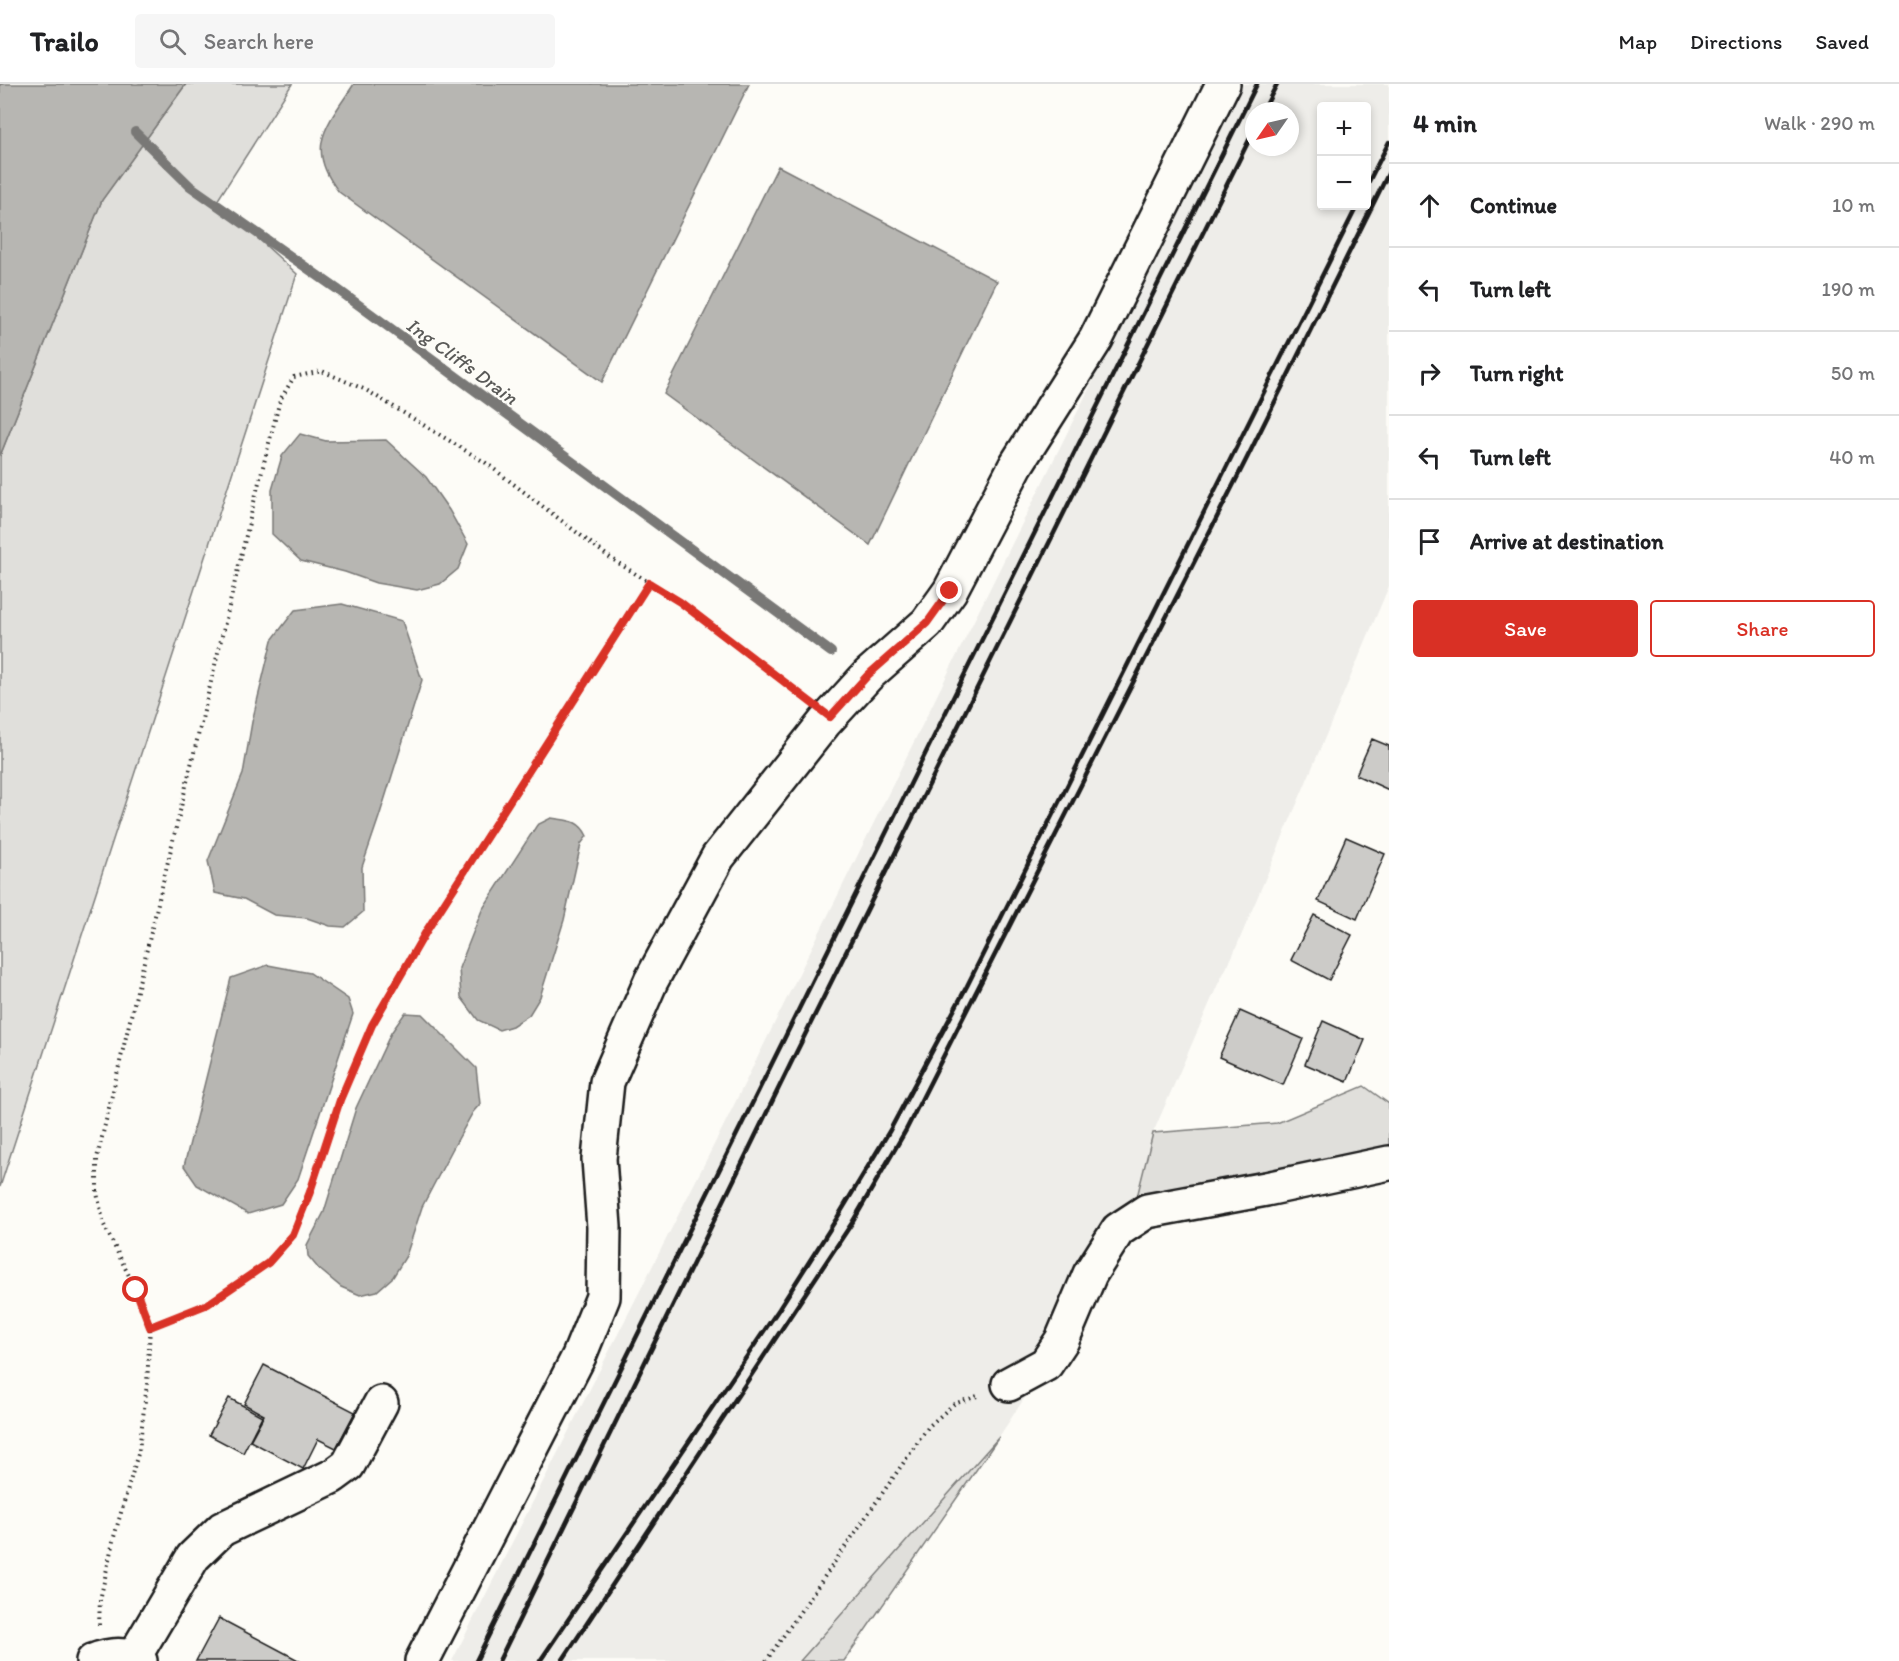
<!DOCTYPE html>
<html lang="en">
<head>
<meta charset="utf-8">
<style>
	:root { --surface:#fff; --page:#f6f6f6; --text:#202124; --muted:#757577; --line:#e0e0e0; --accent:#d93025 }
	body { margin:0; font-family:Itim,sans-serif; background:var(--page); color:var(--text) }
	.controls { position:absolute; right:18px; top:18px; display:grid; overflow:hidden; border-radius:6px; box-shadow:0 3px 9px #0003 }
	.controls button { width:54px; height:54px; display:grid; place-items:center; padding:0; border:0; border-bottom:2px solid var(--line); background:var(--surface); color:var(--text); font:30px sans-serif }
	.compass { position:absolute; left:1245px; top:18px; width:54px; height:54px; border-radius:50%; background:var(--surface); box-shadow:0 3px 9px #0003; rotate:236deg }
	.stop { position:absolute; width:18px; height:18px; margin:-14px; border:4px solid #d93025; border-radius:50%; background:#fff }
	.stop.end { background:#d93025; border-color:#fff; box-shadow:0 2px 6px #0008 }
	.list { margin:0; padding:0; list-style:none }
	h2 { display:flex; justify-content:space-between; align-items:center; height:78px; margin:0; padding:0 24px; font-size:26px }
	h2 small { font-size:20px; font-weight:400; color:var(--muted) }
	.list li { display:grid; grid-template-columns:39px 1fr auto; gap:18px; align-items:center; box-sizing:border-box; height:84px; padding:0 24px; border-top:2px solid var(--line) }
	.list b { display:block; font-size:22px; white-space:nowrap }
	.list em { font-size:20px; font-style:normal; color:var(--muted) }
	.actions { display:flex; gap:12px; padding:18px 24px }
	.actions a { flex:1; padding:14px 0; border:2px solid var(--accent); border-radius:6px; text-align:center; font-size:21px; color:var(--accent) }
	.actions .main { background:var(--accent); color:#fff }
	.icon { flex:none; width:33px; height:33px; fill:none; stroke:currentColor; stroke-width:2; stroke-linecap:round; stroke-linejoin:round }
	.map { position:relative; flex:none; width:1389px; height:1577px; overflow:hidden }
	header { display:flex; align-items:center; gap:36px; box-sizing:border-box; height:84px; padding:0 30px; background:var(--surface); border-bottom:2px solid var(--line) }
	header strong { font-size:28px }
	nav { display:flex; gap:33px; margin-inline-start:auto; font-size:21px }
	.search { width:420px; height:54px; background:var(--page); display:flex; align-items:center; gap:15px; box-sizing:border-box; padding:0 21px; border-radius:6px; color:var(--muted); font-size:22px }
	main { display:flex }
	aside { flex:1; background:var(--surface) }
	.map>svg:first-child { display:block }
</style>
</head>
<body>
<header>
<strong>Trailo</strong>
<div class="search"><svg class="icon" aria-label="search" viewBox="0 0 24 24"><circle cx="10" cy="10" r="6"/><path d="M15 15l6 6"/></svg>Search here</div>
<nav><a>Map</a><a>Directions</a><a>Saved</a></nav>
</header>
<main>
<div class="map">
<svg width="1389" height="1577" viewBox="0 0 1389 1577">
	<rect width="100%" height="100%" fill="#fdfcf7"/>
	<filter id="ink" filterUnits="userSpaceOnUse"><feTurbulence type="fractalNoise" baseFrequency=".0167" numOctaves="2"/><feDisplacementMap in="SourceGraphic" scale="12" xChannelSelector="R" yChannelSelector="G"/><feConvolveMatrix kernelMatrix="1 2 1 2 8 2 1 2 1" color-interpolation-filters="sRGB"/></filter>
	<g filter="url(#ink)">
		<path fill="#eeede9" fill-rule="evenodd" d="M 1240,0 L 1389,0 L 1389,502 L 1233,871 L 1218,900 L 1153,1049 L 1126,1158 L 999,1353 L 800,1577 L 452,1577 L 723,1043 ZM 1322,22 L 1366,22 L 1366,122 L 1322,122 ZM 1254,27 L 1290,27 L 1290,63 L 1254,63 Z"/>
		<path fill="#e0dfdb" stroke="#7e7e7c" stroke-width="1.5" d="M 186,0 L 292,0 L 217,117 L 297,190 L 0,1103 L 0,372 L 102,116 Z
			M 1364,1002 L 1389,1020 L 1389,1067 L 1135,1121 L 1153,1049 L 1277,1039 Z
			M 999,1353 L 844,1577 L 800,1577 Z"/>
		<path fill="#b7b6b2" stroke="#797876" stroke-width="1.5" d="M 0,0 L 186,0 L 102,116 L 0,372 Z
			M 354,0 L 749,0 L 602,298 L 339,108 C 304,63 327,41 354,0 Z
			M 778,82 L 997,197 L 870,461 L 664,310 Z
			M 300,350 L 326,357 L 386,356 L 426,393 L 449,426 L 468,460 L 458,485 L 440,500 L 417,506 L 376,499 L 345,488 L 301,477 L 272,450 L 272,406 L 282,372 Z
			M 342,520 L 402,537 L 422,596 L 379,733 L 362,783 L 363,828 L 345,843 L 330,842 L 307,834 L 274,831 L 244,815 L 215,809 L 208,777 L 243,690 L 252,638 L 272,556 L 295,526 Z
			M 551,734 C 568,737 579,735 587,752 L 581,760 L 564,836 L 540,913 L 529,931 L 512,942 L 499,946 L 478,936 L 461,913 L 459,884 L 482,826 L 537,741 Z
			M 268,881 L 310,889 L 348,915 L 353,930 L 298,1095 L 281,1120 L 248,1130 L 197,1101 L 184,1082 L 231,894 Z
			M 405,929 L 422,930 L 476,984 L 480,1020 L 473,1028 L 452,1066 L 422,1123 L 406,1172 L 393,1193 L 377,1207 L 360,1211 L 341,1203 L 318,1184 L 308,1172 L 307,1161 L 324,1128 L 356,1024 L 391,949 Z"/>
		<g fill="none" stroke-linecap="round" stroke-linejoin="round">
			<path stroke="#797876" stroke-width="10" d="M 135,48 L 190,102 L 337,205 L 831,568"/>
		</g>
		<path fill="#cccbc8" stroke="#1c1c1c" stroke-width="1.5" d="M 1372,655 L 1389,662 L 1389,706 L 1356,691 Z
			M 1346,753 L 1385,770 L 1357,835 L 1318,817 Z
			M 1314,831 L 1352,851 L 1329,896 L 1291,876 Z
			M 1240,927 L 1303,955 L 1283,1001 L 1219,973 Z
			M 1323,937 L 1365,956 L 1347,998 L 1305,980 Z
			M 264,1281 L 355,1328 L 336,1364 L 318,1355 L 303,1385 L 250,1357 L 264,1331 L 244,1320 Z
			M 229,1314 L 262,1332 L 243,1369 L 209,1351 Z
			M 219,1534 L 300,1577 L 196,1577 Z"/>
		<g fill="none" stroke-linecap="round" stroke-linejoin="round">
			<g stroke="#1c1c1c" stroke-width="38">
				<path id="minor" d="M 1009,1300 L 1046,1280 L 1062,1256 L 1090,1190 L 1118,1146 L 1147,1127 L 1266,1105 L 1389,1079
					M 134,1573 L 193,1473 L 222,1445 L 333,1392 L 348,1381 L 381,1319
					M 93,1577 C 108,1571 125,1569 140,1577
					M 422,1577 L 579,1272 L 603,1213 L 604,1143 L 599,1075 L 607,998 L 651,897 L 718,773 L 825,638 L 868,591 L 927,539 L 950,507 L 1016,381 L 1096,255 L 1223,0"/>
			</g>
			<path stroke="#1c1c1c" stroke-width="4" stroke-dasharray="1.5 4.5" stroke-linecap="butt" d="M 150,1243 L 208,1220 L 268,1179 L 293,1151 L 310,1109 L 340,1016 L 372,941 L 427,846 L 649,499
				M 99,1541 L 100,1516 L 114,1453 L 139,1366 L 147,1300 L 150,1243 L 136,1206 L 104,1141 L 97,1109 L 97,1074 L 254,418 L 280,316 L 294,293 L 322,287 L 366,306 L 486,379 L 609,473 L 680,518 L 805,614
				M 766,1577 L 929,1342 L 954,1320 L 980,1311"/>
			<use href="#minor" stroke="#fdfcf7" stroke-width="33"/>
			<path stroke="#1c1c1c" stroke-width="4.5" d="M 1263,27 L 1277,0
				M 1366,103 L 1389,58
				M 476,1577 L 1257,0
				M 499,1577 L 791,979 L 1254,46
				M 540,1577 L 779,1225 L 837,1134 L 890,1046 L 967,902 L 1357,122
				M 562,1577 L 852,1139 L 906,1046 L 1247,374 L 1389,88"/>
		</g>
	</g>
	<g fill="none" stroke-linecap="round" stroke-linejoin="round" filter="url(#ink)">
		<path stroke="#d93025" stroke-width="8" d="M 136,1206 L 150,1243 L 208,1220 L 268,1179 L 293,1151 L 310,1108 L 340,1016 L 372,941 L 427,846 L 649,499 L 680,518 L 830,633 L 868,591 L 927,539 L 950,507"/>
	</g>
	<g text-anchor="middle" stroke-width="4.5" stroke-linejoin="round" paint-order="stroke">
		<g font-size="20" font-style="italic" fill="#5a5a58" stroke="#fdfcf7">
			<text transform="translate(462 277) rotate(36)" y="7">Ing Cliffs Drain</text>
		</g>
	</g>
</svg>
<div class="controls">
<button>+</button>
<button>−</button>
</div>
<svg class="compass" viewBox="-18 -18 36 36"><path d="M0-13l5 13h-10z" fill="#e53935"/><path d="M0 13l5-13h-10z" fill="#757577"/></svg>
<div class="stop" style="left:136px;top:1206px"></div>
<div class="stop end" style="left:950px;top:507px"></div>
</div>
<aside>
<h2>4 min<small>Walk · 290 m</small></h2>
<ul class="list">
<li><svg class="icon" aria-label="ahead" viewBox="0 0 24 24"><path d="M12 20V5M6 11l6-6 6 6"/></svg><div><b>Continue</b></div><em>10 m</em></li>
<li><svg class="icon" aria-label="left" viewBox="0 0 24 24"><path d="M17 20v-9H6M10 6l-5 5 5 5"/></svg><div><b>Turn left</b></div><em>190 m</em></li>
<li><svg class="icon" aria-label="right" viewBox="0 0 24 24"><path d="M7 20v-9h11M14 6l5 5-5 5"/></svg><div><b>Turn right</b></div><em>50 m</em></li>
<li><svg class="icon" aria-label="left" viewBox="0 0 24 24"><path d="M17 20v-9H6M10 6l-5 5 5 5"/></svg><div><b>Turn left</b></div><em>40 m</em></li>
<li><svg class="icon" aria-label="arrive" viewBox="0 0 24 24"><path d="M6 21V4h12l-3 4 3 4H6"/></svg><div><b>Arrive at destination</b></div></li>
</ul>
<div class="actions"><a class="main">Save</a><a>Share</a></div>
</aside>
</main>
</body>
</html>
